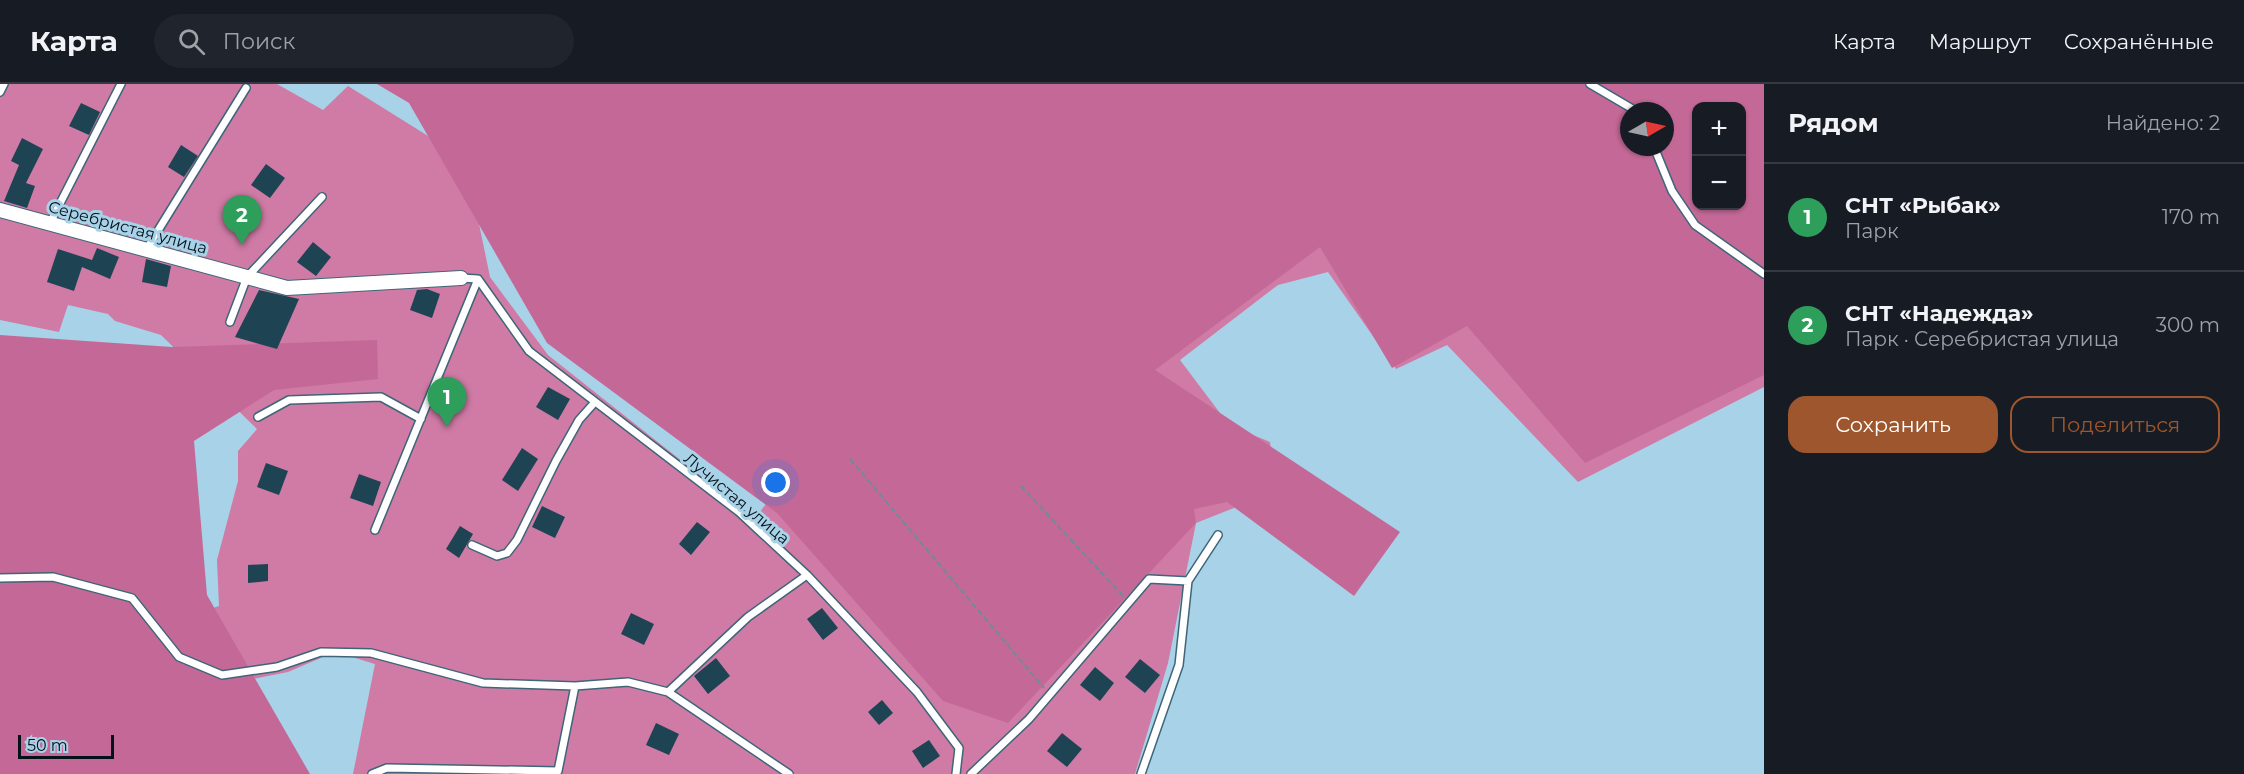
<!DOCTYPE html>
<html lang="ru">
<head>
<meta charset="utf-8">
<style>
	:root { --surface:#171b24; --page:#20242c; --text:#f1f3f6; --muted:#9ea1a6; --line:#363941; --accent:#9d562d }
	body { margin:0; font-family:Montserrat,sans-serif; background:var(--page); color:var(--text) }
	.controls { position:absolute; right:18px; top:18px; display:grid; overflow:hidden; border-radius:12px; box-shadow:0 2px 4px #0004 }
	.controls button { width:54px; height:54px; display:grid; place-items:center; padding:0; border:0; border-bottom:2px solid var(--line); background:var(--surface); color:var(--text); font:30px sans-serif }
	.compass { position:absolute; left:1620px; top:18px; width:54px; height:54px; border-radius:50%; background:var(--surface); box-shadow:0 2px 4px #0004; rotate:81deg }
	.scale { position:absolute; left:18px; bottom:15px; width:96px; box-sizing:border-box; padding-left:6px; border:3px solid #031118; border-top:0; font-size:16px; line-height:21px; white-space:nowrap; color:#031118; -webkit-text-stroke:4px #a8d2e7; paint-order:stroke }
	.you { position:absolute; left:776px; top:399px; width:21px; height:21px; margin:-15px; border:4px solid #fff; border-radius:50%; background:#1a73e8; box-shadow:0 0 0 9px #1a73e833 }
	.badge { display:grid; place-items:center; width:39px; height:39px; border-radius:50%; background:var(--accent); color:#fff; font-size:20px; font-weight:700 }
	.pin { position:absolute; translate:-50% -50px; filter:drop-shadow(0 2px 3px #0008) }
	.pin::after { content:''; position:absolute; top:32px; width:21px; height:18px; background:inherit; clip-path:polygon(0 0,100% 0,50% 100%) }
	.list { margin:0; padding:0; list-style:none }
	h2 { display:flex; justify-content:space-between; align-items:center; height:78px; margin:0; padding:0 24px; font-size:26px }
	h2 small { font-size:20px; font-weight:400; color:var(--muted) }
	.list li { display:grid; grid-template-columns:39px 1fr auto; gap:18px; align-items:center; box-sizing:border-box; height:108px; padding:0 24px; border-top:2px solid var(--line) }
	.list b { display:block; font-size:22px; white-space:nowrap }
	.list p { margin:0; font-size:20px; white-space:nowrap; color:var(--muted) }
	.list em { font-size:20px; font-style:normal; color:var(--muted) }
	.actions { display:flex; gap:12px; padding:18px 24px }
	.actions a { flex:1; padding:14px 0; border:2px solid var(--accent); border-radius:18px; text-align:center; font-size:21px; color:var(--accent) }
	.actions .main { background:var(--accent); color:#fff }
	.icon { flex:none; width:33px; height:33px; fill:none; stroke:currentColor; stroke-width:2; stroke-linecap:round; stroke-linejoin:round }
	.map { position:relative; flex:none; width:1764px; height:690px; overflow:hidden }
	header { display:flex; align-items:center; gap:36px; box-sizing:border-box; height:84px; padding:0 30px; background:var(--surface); border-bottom:2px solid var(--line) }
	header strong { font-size:28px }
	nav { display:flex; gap:33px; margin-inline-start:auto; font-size:21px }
	.search { width:420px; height:54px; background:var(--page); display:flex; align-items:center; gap:15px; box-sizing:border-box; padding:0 21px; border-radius:33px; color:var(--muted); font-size:22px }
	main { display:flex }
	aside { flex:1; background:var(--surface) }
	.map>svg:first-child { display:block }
</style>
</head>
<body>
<header>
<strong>Карта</strong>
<div class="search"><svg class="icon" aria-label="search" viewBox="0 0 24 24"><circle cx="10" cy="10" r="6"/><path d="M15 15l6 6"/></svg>Поиск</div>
<nav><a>Карта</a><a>Маршрут</a><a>Сохранённые</a></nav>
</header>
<main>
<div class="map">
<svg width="1764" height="690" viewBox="0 0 1764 690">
	<rect width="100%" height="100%" fill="#a8d2e7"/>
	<path fill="#cf7ba5" d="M 0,0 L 277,0 L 323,26 L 348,2 L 441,60 L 477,130 L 490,193 L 548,271 L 755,435 L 780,400 L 1133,0 L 1629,27 L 1629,63 L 1665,63 L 1665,27 L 1696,22 L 1696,122 L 1742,122 L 1764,55 L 1764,303 L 1578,398 L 1447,261 L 1396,285 L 1328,188 L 1278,201 L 1180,276 L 1229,341 L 1270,358 L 1274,392 L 1249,418 L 1196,439 L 1168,579 L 1135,690 L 353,690 L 375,580 L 352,573 L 323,573 L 288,588 L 242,597 L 107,560 L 219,522 L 217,476 L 238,397 L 238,367 L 257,345 L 161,251 L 115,237 L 108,230 L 68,221 L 59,248 L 0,236 Z"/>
	<path fill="#c46997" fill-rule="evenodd" d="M 377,0 L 1764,0 L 1764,291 L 1585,379 L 1467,242 L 1392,284 L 1320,163 L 1155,286 L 1400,448 L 1354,512 L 1227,418 L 1194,425 L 1196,439 L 1008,639 L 943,617 L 777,429 L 547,259 L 409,19 ZM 1696,22 L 1742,22 L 1742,122 L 1696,122 ZM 1629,27 L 1665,27 L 1665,63 L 1629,63 Z
		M 0,251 L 172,263 L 377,256 L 378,295 L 274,306 L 194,357 L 207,511 L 310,690 L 0,690 Z"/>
	<path fill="#1e4454" d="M 81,19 L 100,28 L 89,51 L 69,42 Z
		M 22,54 L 43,65 L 26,99 L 35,102 L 27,124 L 4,117 L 19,81 L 11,77 Z
		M 181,61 L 198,72 L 184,93 L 168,83 Z
		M 266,80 L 285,94 L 270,114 L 251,101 Z
		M 313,158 L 331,173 L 316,192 L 297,178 Z
		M 97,164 L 119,173 L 110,195 L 82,183 L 74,207 L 47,198 L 58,165 L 92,176 Z
		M 146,175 L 171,182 L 167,203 L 142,198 Z
		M 427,205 L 440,210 L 432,234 L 410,226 L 417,206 Z
		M 259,206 L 299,215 L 277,265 L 235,253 Z
		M 548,303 L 570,315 L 558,336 L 536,323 Z
		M 522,364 L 538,375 L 518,407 L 502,396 Z
		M 266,379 L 288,387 L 279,411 L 257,403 Z
		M 359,390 L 381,398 L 373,422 L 350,414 Z
		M 542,422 L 565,433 L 555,454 L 532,443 Z
		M 697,438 L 710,448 L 691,471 L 679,460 Z
		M 460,442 L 473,450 L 459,474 L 446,465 Z
		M 268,480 L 268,497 L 248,499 L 248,481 Z
		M 822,524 L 838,544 L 823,556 L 807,535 Z
		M 631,529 L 654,540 L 644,561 L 621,550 Z
		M 716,574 L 730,592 L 708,610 L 694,592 Z
		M 1140,575 L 1160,591 L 1145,609 L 1125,593 Z
		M 1095,583 L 1114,599 L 1100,617 L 1080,601 Z
		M 882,616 L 893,629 L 879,641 L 868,628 Z
		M 656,639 L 679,650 L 669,671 L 646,661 Z
		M 1062,649 L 1082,665 L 1067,683 L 1047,667 Z
		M 929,656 L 940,672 L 923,684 L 912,667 Z"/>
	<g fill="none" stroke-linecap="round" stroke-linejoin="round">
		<g stroke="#3e6678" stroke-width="10">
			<path id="lane" d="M 1590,0 L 1636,27
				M 0,8 L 4,0
				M 1654,63 L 1672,107 L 1695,141 L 1764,190
				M 50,139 L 121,0
				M 146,166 L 246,4
				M 461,194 L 478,195 L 529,267 L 739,428 L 807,491 L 917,608 L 959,664 L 956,690
				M 230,238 L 247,193 L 322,113
				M 258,333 L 289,316 L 381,313 L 421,335
				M 375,446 L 478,195
				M 472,461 L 497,472 L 507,469 L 517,456 L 556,377 L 579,336 L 595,318
				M 0,494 L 53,493 L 132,514 L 179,573 L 222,591 L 277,583 L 321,568 L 371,569 L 483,599 L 575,602 L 628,598 L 668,608 L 789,690
				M 668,608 L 748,533 L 807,491
				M 372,690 L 387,684 L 558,687 L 575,602
				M 971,690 L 1029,635 L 1149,495 L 1188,497
				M 1141,690 L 1179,581 L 1188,497 L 1218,451"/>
		</g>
		<g stroke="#3e6678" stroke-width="16">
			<path id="street" d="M 0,126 L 287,204 L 461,194"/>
		</g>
		<path stroke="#6c8c9b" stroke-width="2" stroke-dasharray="6 3" stroke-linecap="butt" d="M 850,375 L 1044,604
			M 1021,402 L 1123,512"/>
		<use href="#lane" stroke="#fff" stroke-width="7"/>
		<use href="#street" stroke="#fff" stroke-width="14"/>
	</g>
	<g text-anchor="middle" stroke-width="6" stroke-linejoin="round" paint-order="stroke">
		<g font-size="16" fill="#031118" stroke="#a8d2e7">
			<text transform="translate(128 143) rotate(15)" y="6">Серебристая улица</text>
			<text transform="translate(737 414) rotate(40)" y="6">Лучистая улица</text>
		</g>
	</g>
</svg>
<div class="controls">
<button>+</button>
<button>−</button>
</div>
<svg class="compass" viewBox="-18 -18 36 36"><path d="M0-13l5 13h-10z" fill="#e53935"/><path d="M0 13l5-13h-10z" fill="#9ea1a6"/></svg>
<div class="scale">50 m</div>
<div class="you"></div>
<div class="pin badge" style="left:447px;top:343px;background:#2e9e5b">1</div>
<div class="pin badge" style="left:242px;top:161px;background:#2e9e5b">2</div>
</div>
<aside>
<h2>Рядом<small>Найдено: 2</small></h2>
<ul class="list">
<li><span class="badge" style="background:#2e9e5b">1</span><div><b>СНТ «Рыбак»</b><p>Парк</p></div><em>170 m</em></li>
<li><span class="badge" style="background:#2e9e5b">2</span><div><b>СНТ «Надежда»</b><p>Парк · Серебристая улица</p></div><em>300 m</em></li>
</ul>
<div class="actions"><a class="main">Сохранить</a><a>Поделиться</a></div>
</aside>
</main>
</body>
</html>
